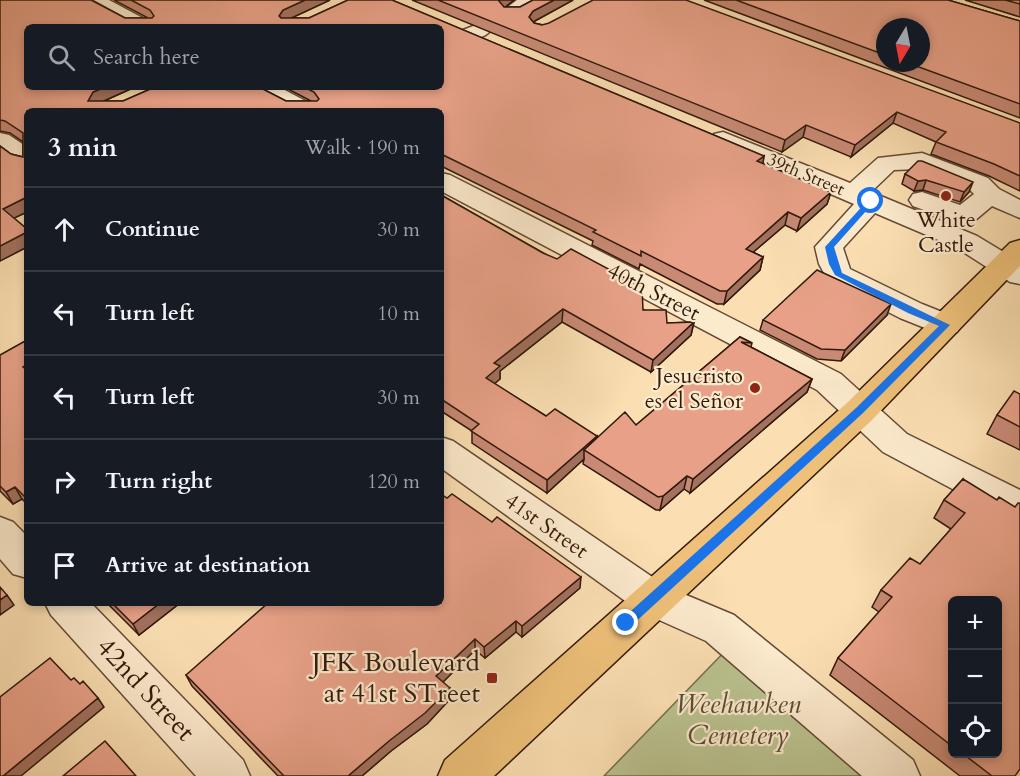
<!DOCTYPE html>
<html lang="en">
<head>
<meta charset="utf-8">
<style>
	:root { --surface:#171b24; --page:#242831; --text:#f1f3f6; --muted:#9ea1a6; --line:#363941 }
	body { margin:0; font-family:Cardo,serif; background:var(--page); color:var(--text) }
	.controls { position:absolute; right:18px; bottom:18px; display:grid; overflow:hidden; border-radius:9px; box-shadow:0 3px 9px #0003 }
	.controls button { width:54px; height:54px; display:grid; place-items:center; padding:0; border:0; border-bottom:2px solid var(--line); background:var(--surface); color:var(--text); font:30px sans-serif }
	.compass { position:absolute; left:876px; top:18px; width:54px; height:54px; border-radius:50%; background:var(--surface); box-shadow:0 3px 9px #0003; rotate:190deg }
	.stop { position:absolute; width:18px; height:18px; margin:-14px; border:4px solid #1a73e8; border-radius:50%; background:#fff }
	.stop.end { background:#1a73e8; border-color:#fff; box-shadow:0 2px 6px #0008 }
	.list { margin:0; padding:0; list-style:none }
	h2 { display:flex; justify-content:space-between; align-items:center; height:78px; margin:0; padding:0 24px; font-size:26px }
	h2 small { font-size:20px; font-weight:400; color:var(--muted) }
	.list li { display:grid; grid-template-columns:39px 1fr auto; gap:18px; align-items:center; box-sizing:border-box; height:84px; padding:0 24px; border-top:2px solid var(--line) }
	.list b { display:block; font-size:22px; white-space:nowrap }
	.list em { font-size:20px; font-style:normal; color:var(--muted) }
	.icon { flex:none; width:33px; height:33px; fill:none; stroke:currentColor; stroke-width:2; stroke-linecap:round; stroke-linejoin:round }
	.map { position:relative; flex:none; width:1020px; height:776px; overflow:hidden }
	.search { position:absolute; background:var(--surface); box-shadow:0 3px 9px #0003; left:24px; top:24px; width:420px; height:66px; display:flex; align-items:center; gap:15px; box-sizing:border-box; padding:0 21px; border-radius:9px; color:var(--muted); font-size:22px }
	.panel { position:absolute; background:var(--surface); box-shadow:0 3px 9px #0003; left:24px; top:108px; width:420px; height:498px; border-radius:9px }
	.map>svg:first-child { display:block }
</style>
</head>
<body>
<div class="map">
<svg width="1020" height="776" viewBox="0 0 1020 776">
	<rect width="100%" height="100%" fill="#fbdfb2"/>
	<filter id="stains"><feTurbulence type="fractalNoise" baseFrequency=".00333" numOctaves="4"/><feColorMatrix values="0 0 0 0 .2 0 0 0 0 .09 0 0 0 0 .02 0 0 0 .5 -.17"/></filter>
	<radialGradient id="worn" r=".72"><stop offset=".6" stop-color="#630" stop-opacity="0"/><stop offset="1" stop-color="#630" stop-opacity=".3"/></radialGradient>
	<path fill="#bac390" stroke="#766e4e" stroke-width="1.5" d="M 731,645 L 908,776 L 604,776 Z"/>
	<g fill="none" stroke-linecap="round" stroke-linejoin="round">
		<g stroke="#644a35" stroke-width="3">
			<path id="minor" d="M 84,0 L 109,0 L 152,23 L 155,27 L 129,27 L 87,4 Z
				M 517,0 L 542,0 C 534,11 517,20 504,16 L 501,12 Z
				M 481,23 L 488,25 L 492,29 C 485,38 473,41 463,38 L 459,34 L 463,30 Z
				M 250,87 L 279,87 L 315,106 L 319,111 L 289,111 L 253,92 Z
				M 723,132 L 850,183 L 878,158 L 922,153 L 988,178 L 999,189 L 1020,200 L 1020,218 L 992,206 L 973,222 L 963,224 L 913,206 L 909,200 L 913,194 L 922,192 L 960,205 L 974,194 L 970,190 L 919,169 L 894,170 L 871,192 L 977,236 L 1020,262 L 1020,284 L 1010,282 L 957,248 L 875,213 L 843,248 L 850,269 L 922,304 L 957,318 L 961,325 L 957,332 L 946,335 L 935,332 L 900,318 L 829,282 L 819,264 L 815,247 L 854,204 L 714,144 L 711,139 L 714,134 Z
				M 0,133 L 9,135 L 27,147 L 27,167 L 18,164 L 0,151 Z
				M 441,173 L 450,175 L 841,374 L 907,434 L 1020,490 L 1020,522 L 1007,518 L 883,452 L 817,390 L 441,191 Z
				M 441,437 L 453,441 L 667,587 L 734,615 L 913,760 L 920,776 L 862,776 L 706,641 L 639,611 L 441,468 Z
				M 0,517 L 13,522 L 27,536 L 27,578 L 13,574 L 0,559 Z
				M 45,603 L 91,603 L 243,760 L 250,776 L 196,776 L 51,615 Z"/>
		</g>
		<g stroke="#32190b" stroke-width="3">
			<path id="major" d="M 1020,240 L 1020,266 L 872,420 L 494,776 L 438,776 L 445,760 L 848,402 L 1010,243 Z"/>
		</g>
		<use href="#minor" fill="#fceacd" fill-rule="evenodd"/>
		<use href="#major" fill="#eec079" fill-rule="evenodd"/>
	</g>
	<path fill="#c88a75" stroke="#32190b" stroke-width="1.5" fill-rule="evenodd" d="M 0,0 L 92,0 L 125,18 L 148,18 L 114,0 L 330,0 L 291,18 L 309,18 L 348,0 L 392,0 L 764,156 L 763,163 L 831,192 L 827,204 L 797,231 L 785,225 L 753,252 L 763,257 L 760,270 L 724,304 L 717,304 L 640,264 L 639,269 L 592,245 L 593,241 L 441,166 L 441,111 L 27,111 L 27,212 L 14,218 L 27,229 L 27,247 L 0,261 L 0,146 L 11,154 L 23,157 L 23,142 L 10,133 L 0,131 ZM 27,27 L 441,27 L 441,87 L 284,87 L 311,101 L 286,101 L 259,87 L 155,87 L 123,101 L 104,101 L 135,87 L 27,87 Z
		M 412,0 L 514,0 L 505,7 L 520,7 L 533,0 L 573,0 L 533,22 L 534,23 L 1020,123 L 1020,191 L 989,176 L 931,154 L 936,142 L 893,123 L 851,157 L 803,137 L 782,152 Z
		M 704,0 L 948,0 L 1020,21 L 1020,118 ZM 885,27 L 921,63 L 885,63 Z
		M 965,0 L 1020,0 L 1020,17 Z
		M 905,174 L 969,192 L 960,202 L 923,190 L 914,191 L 902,184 Z
		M 441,195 L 667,323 L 694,322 L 691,335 L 651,372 L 562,322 L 500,371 L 500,379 L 494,384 L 546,416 L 597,436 L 597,439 L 636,425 L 740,337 L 752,343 L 751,347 L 812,379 L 807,392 L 690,493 L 684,489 L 660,510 L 656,510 L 583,464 L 584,459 L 547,493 L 472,443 L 472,431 L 441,411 Z
		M 887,315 L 841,361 L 817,359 L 760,330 L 763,320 Z
		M 27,340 L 27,504 L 22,499 L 13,504 L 0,491 L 0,355 Z
		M 1020,394 L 1020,450 L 987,434 L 997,415 Z
		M 963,479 L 1015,776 L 960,776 L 830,675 L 838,658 L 879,612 L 872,607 L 881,590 L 920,564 L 951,529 L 934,518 L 944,500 ZM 952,600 L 998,753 L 952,753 Z
		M 580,588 L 522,637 L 516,632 L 485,658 L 475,650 L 443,682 L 451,698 L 427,724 L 391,751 L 362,776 L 278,776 L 192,686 L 186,675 Z
		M 107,603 L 180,603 L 139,635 Z"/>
	<path fill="#a2715f" stroke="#32190b" stroke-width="1.5" d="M 305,0 L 330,0 L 285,21 L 279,16 L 283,10 Z
		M 500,0 L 514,0 L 499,12 L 499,1 Z
		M 554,0 L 573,0 L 533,22 L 529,17 L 533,11 Z
		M 105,87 L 135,87 L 97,104 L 88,101 L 93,92 Z
		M 897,112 L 893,123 L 851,157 L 855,145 Z
		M 806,125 L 803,137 L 782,152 L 785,140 Z
		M 764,156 L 762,168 L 757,161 Z
		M 926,180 L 923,190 L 914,191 L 918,181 Z
		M 973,182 L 969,192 L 960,202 L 964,192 Z
		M 831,192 L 827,204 L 797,231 L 801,218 Z
		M 27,197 L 27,212 L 8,221 L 3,209 Z
		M 788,212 L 785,225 L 743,261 L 746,249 Z
		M 27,232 L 27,247 L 0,261 L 0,246 Z
		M 763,257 L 760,270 L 724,304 L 727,291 Z
		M 891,304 L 887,315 L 841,361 L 845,350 Z
		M 563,309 L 562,322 L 500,371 L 500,379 L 486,391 L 486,378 L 494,363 Z
		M 694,322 L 691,335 L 651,372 L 653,360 Z
		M 812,379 L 807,392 L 690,493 L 693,479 Z
		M 597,436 L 596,449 L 584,450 L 584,459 L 547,493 L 547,480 Z
		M 687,476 L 684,489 L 660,510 L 663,496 Z
		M 15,487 L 22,499 L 13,504 L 6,492 Z
		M 581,577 L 580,588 L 522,637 L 522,626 Z
		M 7,595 L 14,605 L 0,615 L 0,600 Z
		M 160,603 L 180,603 L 139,635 L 133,624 Z
		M 516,621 L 516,632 L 485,658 L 484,647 Z
		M 475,639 L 475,650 L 438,687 L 436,676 Z
		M 450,688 L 451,698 L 427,724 L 391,751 L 362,776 L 348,776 Z
		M 98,698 L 104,707 L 21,776 L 3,776 Z"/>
	<path fill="#e8a188" stroke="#32190b" stroke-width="1.5" fill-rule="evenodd" d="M 0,0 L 91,0 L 125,18 L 152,18 L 154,16 L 150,10 L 131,0 L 305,0 L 283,10 L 279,16 L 281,18 L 309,18 L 348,0 L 392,0 L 764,156 L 757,161 L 831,192 L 801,218 L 788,212 L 746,249 L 763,257 L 727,291 L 720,291 L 641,251 L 641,256 L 593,232 L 596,230 L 441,154 L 441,111 L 27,111 L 27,197 L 3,209 L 27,229 L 27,232 L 0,246 L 0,146 L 11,154 L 23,157 L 23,133 L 5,121 L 0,120 ZM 27,27 L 441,27 L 441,87 L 304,87 L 314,92 L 319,99 L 317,101 L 286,101 L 259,87 L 155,87 L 123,101 L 88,101 L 93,92 L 105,87 L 27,87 Z
		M 438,0 L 500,0 L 499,1 L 504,7 L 520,7 L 533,0 L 554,0 L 533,11 L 529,17 L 534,23 L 542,25 L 549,23 L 593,0 L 686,0 L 1020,123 L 1020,176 L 994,164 L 936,142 L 946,132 L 897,112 L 855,145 L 806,125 L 785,140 Z
		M 736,0 L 948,0 L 1020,21 L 1020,104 L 908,63 L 921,63 L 921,27 L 885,27 L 885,55 Z
		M 1005,0 L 1020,0 L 1020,4 Z
		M 918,161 L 922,161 L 973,182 L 964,192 L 926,180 L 918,181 L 905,174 Z
		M 441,195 L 543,253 L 557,259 L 571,249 L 642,287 L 643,310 L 666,310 L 667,323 L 694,322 L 653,360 L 563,309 L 494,363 L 500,366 L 486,378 L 546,416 L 555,409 L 597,436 L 547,480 L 471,431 L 479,424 L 441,399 Z
		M 817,270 L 891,304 L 845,350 L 821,349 L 763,320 Z
		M 740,337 L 752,343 L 741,342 L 812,379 L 693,479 L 687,476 L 663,496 L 658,497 L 584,450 L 625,412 L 636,425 Z
		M 27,340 L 27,364 L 23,367 L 27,370 L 27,499 L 15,487 L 6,492 L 0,486 L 0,355 Z
		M 1014,391 L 1020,394 L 1020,427 L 997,415 Z
		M 963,479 L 997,500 L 999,497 L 1015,507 L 1018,503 L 1020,503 L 1020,769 L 1015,776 L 992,776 L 962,753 L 998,753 L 998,600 L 952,600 L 952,746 L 838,658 L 892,597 L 881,590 L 910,558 L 920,564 L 965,513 L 944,500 Z
		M 441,494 L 447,498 L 452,494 L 492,522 L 497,517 L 581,577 L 522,626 L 516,621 L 484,647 L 475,639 L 436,676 L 450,688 L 425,713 L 389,741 L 348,776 L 284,776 L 186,675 L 268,603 L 441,603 Z
		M 0,587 L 7,595 L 0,600 Z
		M 112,603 L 160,603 L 133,624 Z
		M 50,658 L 71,680 L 74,678 L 80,684 L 83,681 L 98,698 L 3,776 L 0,776 L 0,697 Z
		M 105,741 L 136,776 L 63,776 Z"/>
	<path fill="#1a73e8" d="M 868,200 L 875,201 L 834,247 L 842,273 L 950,325 L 863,413 L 630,627 L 622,627 L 622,619 L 856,408 L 939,326 L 908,313 L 835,275 L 829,264 L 825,247 Z"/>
	<g fill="#8f2418" stroke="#fceacd" stroke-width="2">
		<circle cx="946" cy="196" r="6"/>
		<circle cx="755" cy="388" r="6"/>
		<rect x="486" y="672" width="12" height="12" rx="3"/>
	</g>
	<g text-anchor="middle" stroke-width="4.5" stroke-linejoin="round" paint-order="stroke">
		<g font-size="18" fill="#32190b" stroke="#fceacd">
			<text transform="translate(806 174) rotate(23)" y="6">39th Street</text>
		</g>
		<g font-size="22" fill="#32190b" stroke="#fceacd">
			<text x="946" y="227">White<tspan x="946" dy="25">Castle</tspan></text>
			<text x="743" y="383" text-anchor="end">Jesucristo<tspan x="743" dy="25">es el Señor</tspan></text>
		</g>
		<g font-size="22" fill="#32190b" stroke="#fceacd">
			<text transform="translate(654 291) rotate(27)" y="8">40th Street</text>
			<text transform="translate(547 525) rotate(35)" y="8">41st Street</text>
		</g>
		<g font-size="27" fill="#32190b" stroke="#fceacd" text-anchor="end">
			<text x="480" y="671">JFK Boulevard<tspan x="480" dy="31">at 41st STreet</tspan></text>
		</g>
		<g font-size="27" fill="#32190b" stroke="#fceacd">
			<text transform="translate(146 689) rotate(47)" y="9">42nd Street</text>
		</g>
		<g font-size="27" font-style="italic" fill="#5b4c33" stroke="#fceacd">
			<text x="738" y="713">Weehawken<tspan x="738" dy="31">Cemetery</tspan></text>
		</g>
	</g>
	<rect width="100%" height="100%" filter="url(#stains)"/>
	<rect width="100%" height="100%" fill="url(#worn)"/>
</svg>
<div class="controls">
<button>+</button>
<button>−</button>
<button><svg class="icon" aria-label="locate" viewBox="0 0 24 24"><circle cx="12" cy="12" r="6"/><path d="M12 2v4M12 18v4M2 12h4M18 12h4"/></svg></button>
</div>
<svg class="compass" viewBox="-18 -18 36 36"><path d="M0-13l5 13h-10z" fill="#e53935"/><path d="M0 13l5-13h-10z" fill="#9ea1a6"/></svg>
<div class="stop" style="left:871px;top:201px"></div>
<div class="stop end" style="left:626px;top:623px"></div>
<div class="search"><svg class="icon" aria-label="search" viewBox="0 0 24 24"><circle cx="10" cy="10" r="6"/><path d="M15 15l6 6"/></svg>Search here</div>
<section class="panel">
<h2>3 min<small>Walk · 190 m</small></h2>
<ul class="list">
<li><svg class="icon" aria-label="ahead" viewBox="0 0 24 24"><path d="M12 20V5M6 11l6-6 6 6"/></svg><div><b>Continue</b></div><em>30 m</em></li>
<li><svg class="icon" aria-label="left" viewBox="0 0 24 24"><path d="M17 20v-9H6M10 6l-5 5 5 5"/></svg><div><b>Turn left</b></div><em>10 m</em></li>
<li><svg class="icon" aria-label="left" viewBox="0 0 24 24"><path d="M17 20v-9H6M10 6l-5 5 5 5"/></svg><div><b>Turn left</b></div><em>30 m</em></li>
<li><svg class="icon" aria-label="right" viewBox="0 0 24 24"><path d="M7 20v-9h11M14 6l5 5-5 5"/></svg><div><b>Turn right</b></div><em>120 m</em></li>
<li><svg class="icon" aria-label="arrive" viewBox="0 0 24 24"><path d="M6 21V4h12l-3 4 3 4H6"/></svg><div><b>Arrive at destination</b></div></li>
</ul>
</section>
</div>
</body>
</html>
